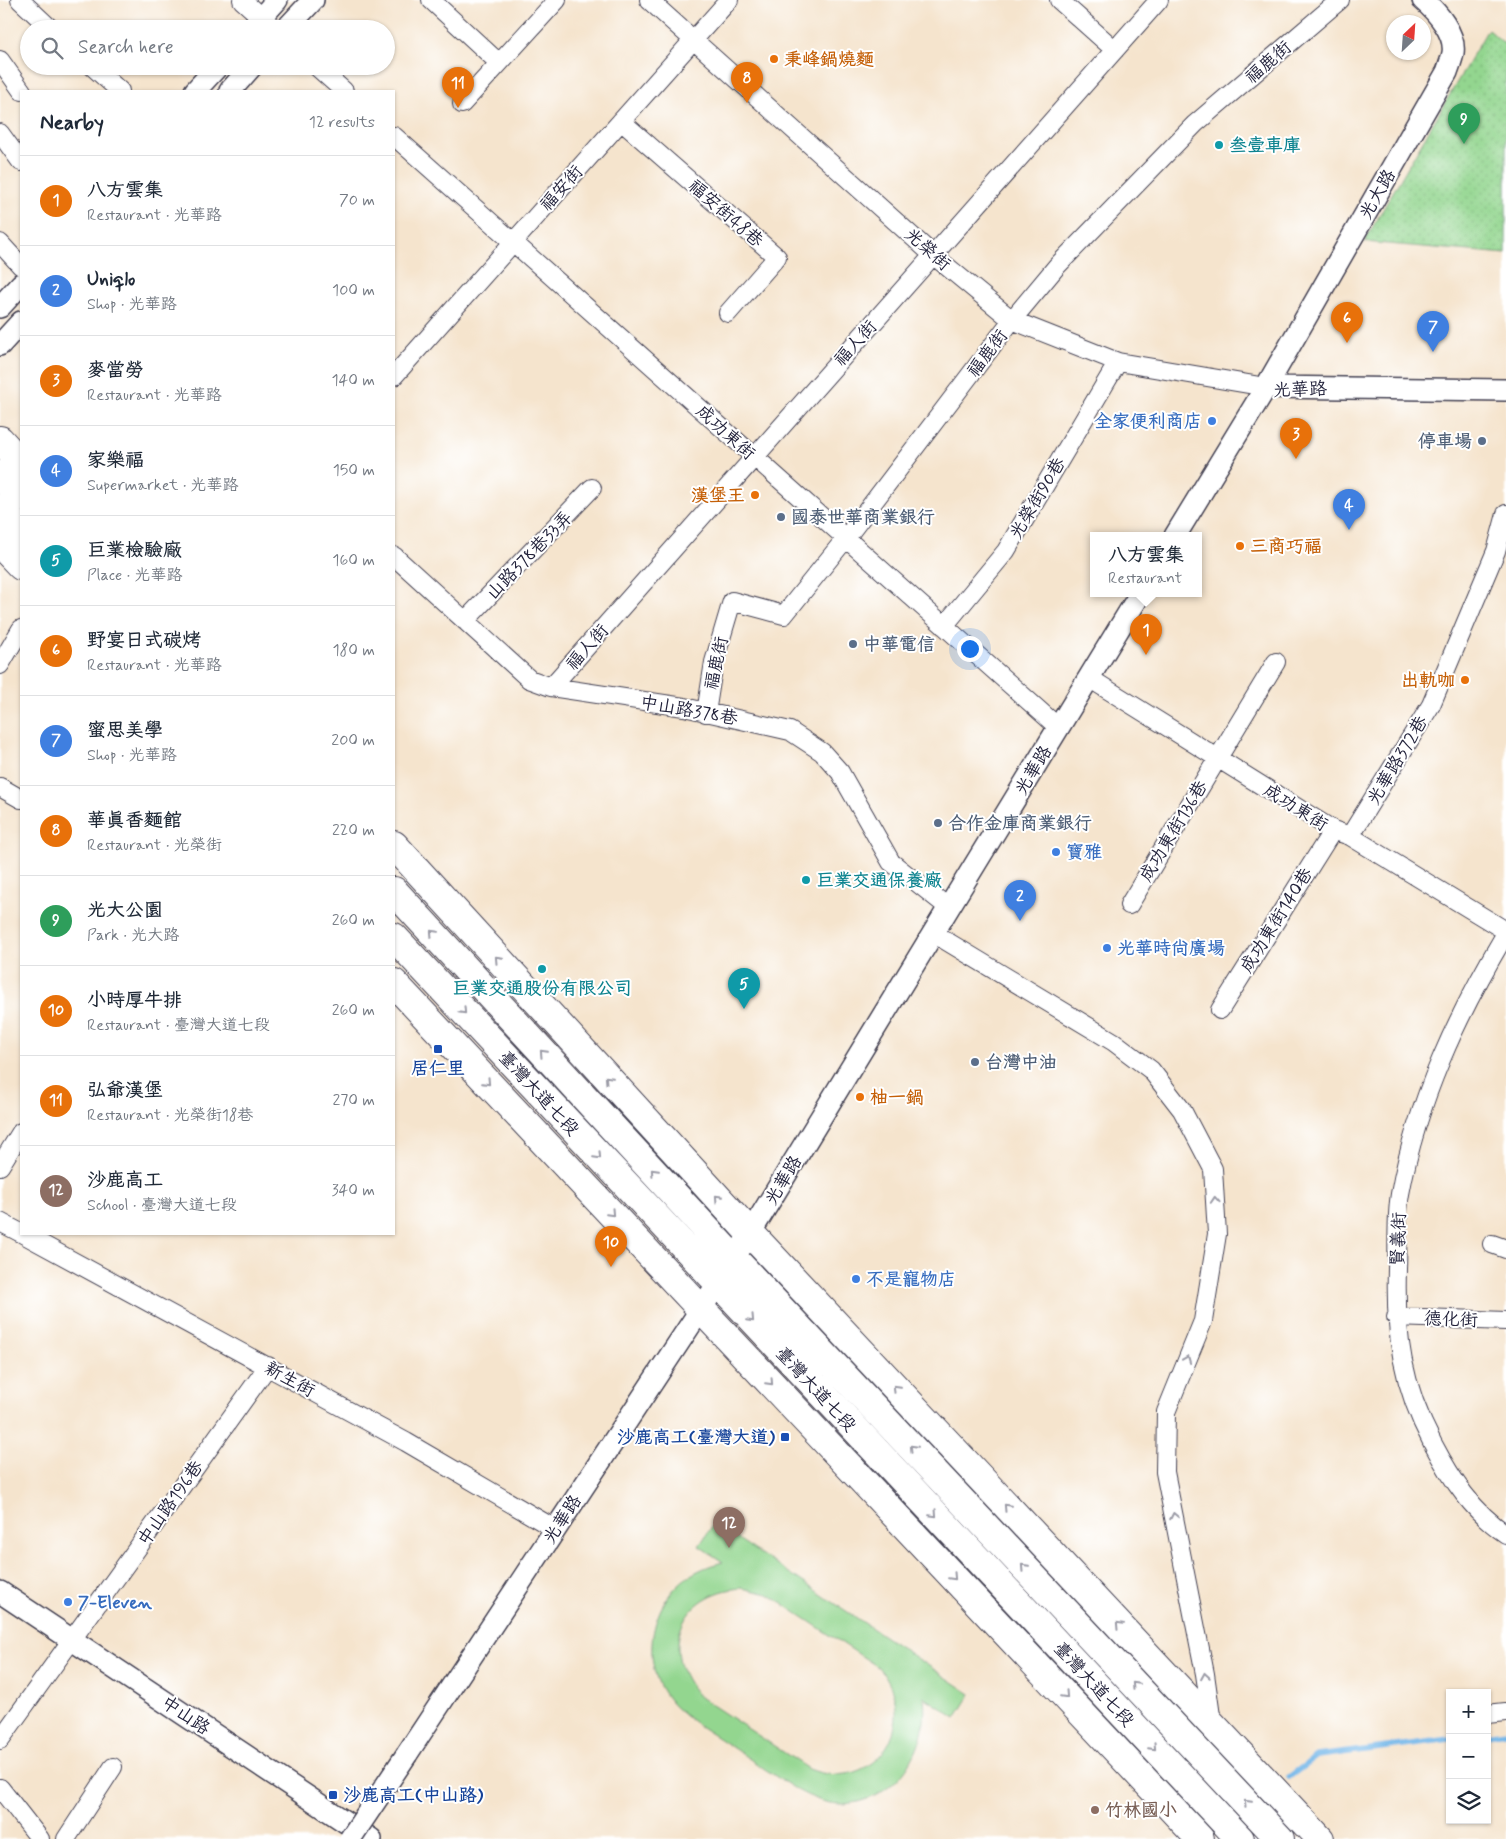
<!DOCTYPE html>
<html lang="en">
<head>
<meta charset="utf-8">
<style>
	:root { --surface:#fff; --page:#f2f2f3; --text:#1f2937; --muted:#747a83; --line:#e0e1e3; --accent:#c8321e }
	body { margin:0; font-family:Mynerve,"LXGW WenKai TC",sans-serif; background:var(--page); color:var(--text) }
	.controls { position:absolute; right:15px; bottom:15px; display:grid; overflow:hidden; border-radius:0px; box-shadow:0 1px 4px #0004 }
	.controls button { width:45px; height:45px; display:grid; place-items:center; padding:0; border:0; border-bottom:1px solid var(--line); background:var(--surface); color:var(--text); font:25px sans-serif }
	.compass { position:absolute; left:1386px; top:15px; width:45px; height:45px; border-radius:50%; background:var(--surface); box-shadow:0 1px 4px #0004; rotate:25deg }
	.you { position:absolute; left:969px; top:648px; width:18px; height:18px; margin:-12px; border:4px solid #fff; border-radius:50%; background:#1a73e8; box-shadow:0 0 0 8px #1a73e833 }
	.badge { display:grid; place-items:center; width:32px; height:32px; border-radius:50%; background:var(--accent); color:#fff; font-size:16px; font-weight:700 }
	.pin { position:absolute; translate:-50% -41px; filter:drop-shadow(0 1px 2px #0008) }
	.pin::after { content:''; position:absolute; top:26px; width:18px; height:15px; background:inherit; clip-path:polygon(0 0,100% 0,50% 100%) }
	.popup { position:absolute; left:1090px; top:532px; width:112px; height:65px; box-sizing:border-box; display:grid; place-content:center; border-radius:0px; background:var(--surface); filter:drop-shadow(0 1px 4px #0005); font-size:16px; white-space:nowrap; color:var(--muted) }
	.popup b { font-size:19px; color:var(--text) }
	.popup::after { content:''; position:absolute; left:50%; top:100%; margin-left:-10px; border:10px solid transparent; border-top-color:var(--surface) }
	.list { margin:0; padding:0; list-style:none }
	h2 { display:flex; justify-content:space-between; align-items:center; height:65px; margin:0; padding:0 20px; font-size:21px }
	h2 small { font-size:16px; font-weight:400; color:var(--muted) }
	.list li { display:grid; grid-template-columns:32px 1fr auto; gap:15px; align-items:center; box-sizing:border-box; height:90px; padding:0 20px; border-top:1px solid var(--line) }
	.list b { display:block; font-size:19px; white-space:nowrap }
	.list p { margin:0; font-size:16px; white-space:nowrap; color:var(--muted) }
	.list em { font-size:16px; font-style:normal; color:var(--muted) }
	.icon { flex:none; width:28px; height:28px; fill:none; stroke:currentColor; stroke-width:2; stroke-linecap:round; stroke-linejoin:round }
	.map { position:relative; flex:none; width:1506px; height:1839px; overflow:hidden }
	.search { position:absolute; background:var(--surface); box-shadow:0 1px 4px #0004; left:20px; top:20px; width:375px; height:55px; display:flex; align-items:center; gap:12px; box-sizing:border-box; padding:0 18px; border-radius:28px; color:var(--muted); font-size:19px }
	.panel { position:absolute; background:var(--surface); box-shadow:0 1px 4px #0004; left:20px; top:90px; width:375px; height:1145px; border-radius:0px }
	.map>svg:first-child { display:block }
</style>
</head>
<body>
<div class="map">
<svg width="1506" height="1839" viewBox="0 0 1506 1839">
	<defs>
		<pattern id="park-dots" width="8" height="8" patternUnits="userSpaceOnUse" patternTransform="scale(1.25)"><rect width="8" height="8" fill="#93d68f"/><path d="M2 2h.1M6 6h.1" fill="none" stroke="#7eb77c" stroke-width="1.8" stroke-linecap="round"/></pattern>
	</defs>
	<rect width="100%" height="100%" fill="#fff"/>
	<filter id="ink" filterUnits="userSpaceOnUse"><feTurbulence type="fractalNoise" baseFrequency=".02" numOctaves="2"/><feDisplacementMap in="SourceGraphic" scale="10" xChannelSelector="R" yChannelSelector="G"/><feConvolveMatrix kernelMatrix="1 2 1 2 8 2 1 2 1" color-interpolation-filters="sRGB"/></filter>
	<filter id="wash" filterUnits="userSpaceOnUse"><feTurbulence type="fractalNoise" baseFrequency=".0096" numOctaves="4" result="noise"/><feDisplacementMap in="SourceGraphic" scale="20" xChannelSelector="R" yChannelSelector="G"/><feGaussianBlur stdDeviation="1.12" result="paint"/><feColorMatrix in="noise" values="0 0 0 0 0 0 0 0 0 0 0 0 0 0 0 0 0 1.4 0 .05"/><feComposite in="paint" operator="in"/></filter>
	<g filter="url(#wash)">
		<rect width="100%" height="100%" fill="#f5e4cd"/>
		<path fill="url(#park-dots)" stroke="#5a7c65" d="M 1488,29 L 1506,45 L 1506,254 L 1364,242 Z"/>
		<path fill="#93d68f" stroke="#5a7c65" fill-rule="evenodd" d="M 714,1523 L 971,1694 L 956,1718 L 924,1697 C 930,1749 897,1803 840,1804 C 826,1804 810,1797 797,1790 C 773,1775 750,1759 727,1744 C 691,1720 656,1704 652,1656 C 651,1640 654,1625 660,1611 C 673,1583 694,1569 723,1562 L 699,1546 ZM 742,1588 L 768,1594 L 878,1667 C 924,1720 876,1796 809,1769 L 700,1697 C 657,1651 680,1592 742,1588 Z"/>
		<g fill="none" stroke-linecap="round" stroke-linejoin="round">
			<path stroke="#73b7e9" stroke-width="5.5" d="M 1487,1735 L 1506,1732
				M 1289,1777 L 1317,1756 L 1450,1739"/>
		</g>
	</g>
	<g filter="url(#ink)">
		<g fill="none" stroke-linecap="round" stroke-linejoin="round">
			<g stroke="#423f51" stroke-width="20">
				<path id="minor" d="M 20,0 L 51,29
					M 242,0 L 274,29
					M 431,0 L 499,63
					M 649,0 L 933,255 L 1012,320 L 1118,362 L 1266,387
					M 1059,0 L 1115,50
					M 0,60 L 22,91
					M 92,66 L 120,91
					M 316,66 L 344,91
					M 462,104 L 557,0
					M 621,121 L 777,257 L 728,313
					M 0,133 L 21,162
					M 394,136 L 1059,728
					M 0,243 L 21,266
					M 394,376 L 729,0
					M 394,556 L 529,679 L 551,687 L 684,707 L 790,731 L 822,752 L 840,772 L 891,862 L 949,908
					M 465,621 L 592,488
					M 944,626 L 1006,551 L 1118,362
					M 0,665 L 21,629
					M 1089,678 L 1333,830 L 1350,836 L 1506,931
					M 551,687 L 1159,0
					M 706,713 L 714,662 L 732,601 L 784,615 L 846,538 L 1012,320 L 1057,266 L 1195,124 L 1340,0
					M 0,787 L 21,799
					M 1350,836 L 1431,705 L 1496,551 L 1506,514
					M 1129,905 L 1276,662
					M 933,933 L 1114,1042 L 1151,1070 L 1182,1110 L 1213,1169 L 1217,1234 L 1203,1321 L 1166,1412 L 1165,1472 L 1205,1674 L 1212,1723
					M 1506,933 C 1458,1014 1417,1100 1400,1194 C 1396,1218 1398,1245 1397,1269 C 1395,1336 1402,1385 1433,1444 C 1452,1480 1472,1511 1506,1534
					M 1220,1010 L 1333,830
					M 0,1166 L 21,1132
					M 0,1222 L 21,1233
					M 23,1234 L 406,1442 L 555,1529
					M 1492,1244 L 1506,1249
					M 1396,1317 L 1506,1321
					M 1487,1714 L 1506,1712
					M 0,1740 L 268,1366
					M 0,1788 L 40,1839
					M 66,1839 L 113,1767"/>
			</g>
			<g stroke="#423f51" stroke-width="24">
				<path id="tertiary" d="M 251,29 L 277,0
					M 286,29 L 313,0
					M 195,91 L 218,66
					M 230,91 L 252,66
					M 0,307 L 21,284
					M 0,345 L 21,322
					M 1266,387 L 1506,390
					M 1175,536 L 1266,387 L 1447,72 C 1449,66 1452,59 1453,53 C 1456,34 1437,12 1423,0
					M 743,1245 L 1140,594
					M 0,1592 L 371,1839
					M 407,1754 L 726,1271"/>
			</g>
			<g stroke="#423f51" stroke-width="30">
				<path id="primary" d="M 0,440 L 21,463
					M 0,475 L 21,498
					M 0,508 L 21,531
					M 0,544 L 21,566
					M 394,845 L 751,1234 L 1320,1839
					M 394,891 L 734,1259 L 1280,1839
					M 394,937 L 1240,1839
					M 394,983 L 1200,1839"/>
			</g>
			<use href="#minor" stroke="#fff" stroke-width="18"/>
			<use href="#tertiary" stroke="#fff" stroke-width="21"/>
			<use href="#primary" stroke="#fff" stroke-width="28"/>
			<g stroke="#423f51" stroke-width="24" stroke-linecap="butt">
				<path id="tertiary-bridge" d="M 350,1839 L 407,1754"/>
			</g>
			<use href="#tertiary-bridge" stroke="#fff" stroke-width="21"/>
		</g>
		<defs><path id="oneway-chevron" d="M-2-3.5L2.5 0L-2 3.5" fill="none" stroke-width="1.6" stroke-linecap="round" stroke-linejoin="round" transform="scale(1.25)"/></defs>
		<g stroke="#9c9ca7">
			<use href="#oneway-chevron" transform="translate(433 933) rotate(-133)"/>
			<use href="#oneway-chevron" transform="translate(498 959) rotate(-133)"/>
			<use href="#oneway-chevron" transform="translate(463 1011) rotate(47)"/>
			<use href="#oneway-chevron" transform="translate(543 1053) rotate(-133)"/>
			<use href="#oneway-chevron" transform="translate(608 1079) rotate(-133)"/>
			<use href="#oneway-chevron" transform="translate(487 1082) rotate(47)"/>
			<use href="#oneway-chevron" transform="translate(598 1156) rotate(47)"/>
			<use href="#oneway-chevron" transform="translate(654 1172) rotate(-133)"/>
			<use href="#oneway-chevron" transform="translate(718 1198) rotate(-133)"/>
			<use href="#oneway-chevron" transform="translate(1215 1200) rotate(-94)"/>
			<use href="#oneway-chevron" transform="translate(611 1213) rotate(47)"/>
			<use href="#oneway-chevron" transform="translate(751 1319) rotate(47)"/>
			<use href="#oneway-chevron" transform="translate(1187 1359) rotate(-68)"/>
			<use href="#oneway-chevron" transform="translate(770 1382) rotate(47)"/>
			<use href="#oneway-chevron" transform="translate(896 1388) rotate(-133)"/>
			<use href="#oneway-chevron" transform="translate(913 1448) rotate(-133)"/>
			<use href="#oneway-chevron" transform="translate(1007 1507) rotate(-133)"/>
			<use href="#oneway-chevron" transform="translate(934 1514) rotate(47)"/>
			<use href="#oneway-chevron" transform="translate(1174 1516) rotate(-101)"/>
			<use href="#oneway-chevron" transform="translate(1024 1567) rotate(-133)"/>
			<use href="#oneway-chevron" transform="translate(953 1577) rotate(47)"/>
			<use href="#oneway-chevron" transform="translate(1119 1625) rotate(-133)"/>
			<use href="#oneway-chevron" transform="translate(1205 1676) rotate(-99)"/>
			<use href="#oneway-chevron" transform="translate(1135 1685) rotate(-133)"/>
			<use href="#oneway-chevron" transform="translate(1065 1695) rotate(47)"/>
			<use href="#oneway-chevron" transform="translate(1153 1747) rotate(47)"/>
			<use href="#oneway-chevron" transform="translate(1247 1803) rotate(-133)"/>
		</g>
	</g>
	<g fill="#e8710a" stroke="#fff" stroke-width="2">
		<circle cx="774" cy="59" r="5"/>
		<circle cx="755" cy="495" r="5"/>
		<circle cx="1240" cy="546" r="5"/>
		<circle cx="1465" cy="680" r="5"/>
		<circle cx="860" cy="1097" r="5"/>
	</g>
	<g fill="#0f9aa8" stroke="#fff" stroke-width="2">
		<circle cx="1219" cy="145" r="5"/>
		<circle cx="806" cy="880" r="5"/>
		<circle cx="542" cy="969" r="5"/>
	</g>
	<g fill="#3f7fe0" stroke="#fff" stroke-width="2">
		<circle cx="1212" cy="421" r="5"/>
		<circle cx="1056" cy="852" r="5"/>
		<circle cx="1107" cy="948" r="5"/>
		<circle cx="856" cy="1279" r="5"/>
		<circle cx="68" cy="1602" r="5"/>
	</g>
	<g fill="#5c6f8a" stroke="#fff" stroke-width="2">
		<circle cx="1482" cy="441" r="5"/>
		<circle cx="781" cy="517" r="5"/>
		<circle cx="853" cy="644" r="5"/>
		<circle cx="938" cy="823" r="5"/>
		<circle cx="975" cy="1062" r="5"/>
	</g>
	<g fill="#1a4fb4" stroke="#fff" stroke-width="2">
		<rect x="433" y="1044" width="10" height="10" rx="2.5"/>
		<rect x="780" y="1432" width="10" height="10" rx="2.5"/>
		<rect x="328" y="1790" width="10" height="10" rx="2.5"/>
	</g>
	<circle fill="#8d6e63" stroke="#fff" stroke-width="2" cx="1095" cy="1810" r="5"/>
	<g text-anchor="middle" stroke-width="4" stroke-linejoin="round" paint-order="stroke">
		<g font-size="18" font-weight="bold" fill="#c56008" stroke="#fff" text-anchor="start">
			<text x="784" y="65">秉峰鍋燒麵</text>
			<text x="745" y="501" text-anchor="end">漢堡王</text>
			<text x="1250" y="552">三商巧福</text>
			<text x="1455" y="686" text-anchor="end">出軌咖</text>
			<text x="870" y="1103">柚一鍋</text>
		</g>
		<g font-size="18" fill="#22223b" stroke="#fff">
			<text transform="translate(1268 62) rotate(-41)" y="6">福鹿街</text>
			<text transform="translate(561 188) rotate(-48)" y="6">福安街</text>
			<text transform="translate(1377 194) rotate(-60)" y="6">光大路</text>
			<text transform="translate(726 213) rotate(41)" y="6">福安街48巷</text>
			<text transform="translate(928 249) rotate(41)" y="6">光榮街</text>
			<text transform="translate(855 343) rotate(-48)" y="6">福人街</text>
			<text transform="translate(987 353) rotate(-53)" y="6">福鹿街</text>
			<text transform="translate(1300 389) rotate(-2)" y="6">光華路</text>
			<text transform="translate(726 432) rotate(42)" y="6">成功東街</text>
			<text transform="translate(1037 498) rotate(-59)" y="6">光榮街90巷</text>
			<text transform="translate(529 555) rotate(-46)" y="6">山路378巷33弄</text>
			<text transform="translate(587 647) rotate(-49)" y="6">福人街</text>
			<text transform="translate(716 663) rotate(-78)" y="6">福鹿街</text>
			<text transform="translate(689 710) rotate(10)" y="6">中山路378巷</text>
			<text transform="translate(1397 760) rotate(-59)" y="6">光華路372巷</text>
			<text transform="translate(1033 770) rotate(-59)" y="6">光華路</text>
			<text transform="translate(1296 807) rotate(32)" y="6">成功東街</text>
			<text transform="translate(1173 831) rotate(-59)" y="6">成功東街136巷</text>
			<text transform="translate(1276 920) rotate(-58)" y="6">成功東街140巷</text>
			<text transform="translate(539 1093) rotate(47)" y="6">臺灣大道七段</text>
			<text transform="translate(783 1180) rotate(-59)" y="6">光華路</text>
			<text transform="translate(1398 1239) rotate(-88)" y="6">賢義街</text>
			<text transform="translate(1451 1319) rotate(2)" y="6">德化街</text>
			<text transform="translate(290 1379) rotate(29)" y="6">新生街</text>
			<text transform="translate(816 1389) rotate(47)" y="6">臺灣大道七段</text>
			<text transform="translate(170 1503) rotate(-55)" y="6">中山路196巷</text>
			<text transform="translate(562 1519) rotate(-57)" y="6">光華路</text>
			<text transform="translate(1094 1684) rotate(47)" y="6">臺灣大道七段</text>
			<text transform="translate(186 1715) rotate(34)" y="6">中山路</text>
		</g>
		<g font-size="18" font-weight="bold" fill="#0d838f" stroke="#fff" text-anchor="start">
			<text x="1229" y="151">叁壹車庫</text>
			<text x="816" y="886">巨業交通保養廠</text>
			<text x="542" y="994" text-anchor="middle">巨業交通股份有限公司</text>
		</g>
		<g font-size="18" font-weight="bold" fill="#366cbe" stroke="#fff" text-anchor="start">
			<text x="1202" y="427" text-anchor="end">全家便利商店</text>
			<text x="1066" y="858">寶雅</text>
			<text x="1117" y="954">光華時尚廣場</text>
			<text x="866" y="1285">不是寵物店</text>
			<text x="78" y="1608">7-Eleven</text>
		</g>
		<g font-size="18" font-weight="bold" fill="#4e5e75" stroke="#fff" text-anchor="start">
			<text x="1472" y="447" text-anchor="end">停車場</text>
			<text x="791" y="523">國泰世華商業銀行</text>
			<text x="863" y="650">中華電信</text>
			<text x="948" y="829">合作金庫商業銀行</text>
			<text x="985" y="1068">台灣中油</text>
		</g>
		<g font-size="18" font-weight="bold" fill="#164399" stroke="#fff">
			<text x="438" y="1074">居仁里</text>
			<text x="775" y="1443" text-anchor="end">沙鹿高工(臺灣大道)</text>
			<text x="343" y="1801" text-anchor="start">沙鹿高工(中山路)</text>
		</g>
		<g font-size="18" font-weight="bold" fill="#785e54" stroke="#fff" text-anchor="start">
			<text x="1105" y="1816">竹林國小</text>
		</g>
	</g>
</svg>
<div class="controls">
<button>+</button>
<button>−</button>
<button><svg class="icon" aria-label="layers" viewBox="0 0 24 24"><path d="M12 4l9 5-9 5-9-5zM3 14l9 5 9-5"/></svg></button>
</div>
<svg class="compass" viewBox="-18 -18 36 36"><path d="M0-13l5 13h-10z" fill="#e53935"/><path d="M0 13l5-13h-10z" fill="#747a83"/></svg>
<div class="you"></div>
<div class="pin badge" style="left:1146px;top:655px;background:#e8710a">1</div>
<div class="popup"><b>八方雲集</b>Restaurant</div>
<div class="pin badge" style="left:1020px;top:921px;background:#3f7fe0">2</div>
<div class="pin badge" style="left:1296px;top:459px;background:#e8710a">3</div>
<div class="pin badge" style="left:1349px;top:530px;background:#3f7fe0">4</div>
<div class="pin badge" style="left:744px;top:1009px;background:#0f9aa8">5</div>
<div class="pin badge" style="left:1347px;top:343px;background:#e8710a">6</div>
<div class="pin badge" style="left:1433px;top:352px;background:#3f7fe0">7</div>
<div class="pin badge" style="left:747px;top:103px;background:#e8710a">8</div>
<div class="pin badge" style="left:1464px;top:144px;background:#2e9e5b">9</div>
<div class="pin badge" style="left:611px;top:1267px;background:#e8710a">10</div>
<div class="pin badge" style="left:458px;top:108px;background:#e8710a">11</div>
<div class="pin badge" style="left:729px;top:1548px;background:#8d6e63">12</div>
<div class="search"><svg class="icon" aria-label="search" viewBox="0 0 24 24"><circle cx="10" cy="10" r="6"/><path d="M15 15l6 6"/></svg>Search here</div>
<section class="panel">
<h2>Nearby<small>12 results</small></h2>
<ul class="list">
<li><span class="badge" style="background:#e8710a">1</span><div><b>八方雲集</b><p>Restaurant · 光華路</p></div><em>70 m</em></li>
<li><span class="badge" style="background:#3f7fe0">2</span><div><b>Uniqlo</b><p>Shop · 光華路</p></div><em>100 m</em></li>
<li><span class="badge" style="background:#e8710a">3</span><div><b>麥當勞</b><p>Restaurant · 光華路</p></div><em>140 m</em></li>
<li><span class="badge" style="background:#3f7fe0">4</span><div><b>家樂福</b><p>Supermarket · 光華路</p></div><em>150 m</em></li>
<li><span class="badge" style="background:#0f9aa8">5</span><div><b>巨業檢驗廠</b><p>Place · 光華路</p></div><em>160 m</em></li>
<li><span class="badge" style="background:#e8710a">6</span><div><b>野宴日式碳烤</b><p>Restaurant · 光華路</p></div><em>180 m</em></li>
<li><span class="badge" style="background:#3f7fe0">7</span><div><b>蜜思美學</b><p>Shop · 光華路</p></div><em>200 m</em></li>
<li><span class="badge" style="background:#e8710a">8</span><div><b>華真香麵館</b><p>Restaurant · 光榮街</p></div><em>220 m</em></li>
<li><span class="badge" style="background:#2e9e5b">9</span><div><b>光大公園</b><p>Park · 光大路</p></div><em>260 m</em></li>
<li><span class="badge" style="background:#e8710a">10</span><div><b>小時厚牛排</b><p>Restaurant · 臺灣大道七段</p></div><em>260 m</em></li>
<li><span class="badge" style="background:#e8710a">11</span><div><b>弘爺漢堡</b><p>Restaurant · 光榮街18巷</p></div><em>270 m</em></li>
<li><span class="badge" style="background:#8d6e63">12</span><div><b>沙鹿高工</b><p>School · 臺灣大道七段</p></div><em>340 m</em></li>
</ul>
</section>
</div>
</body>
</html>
